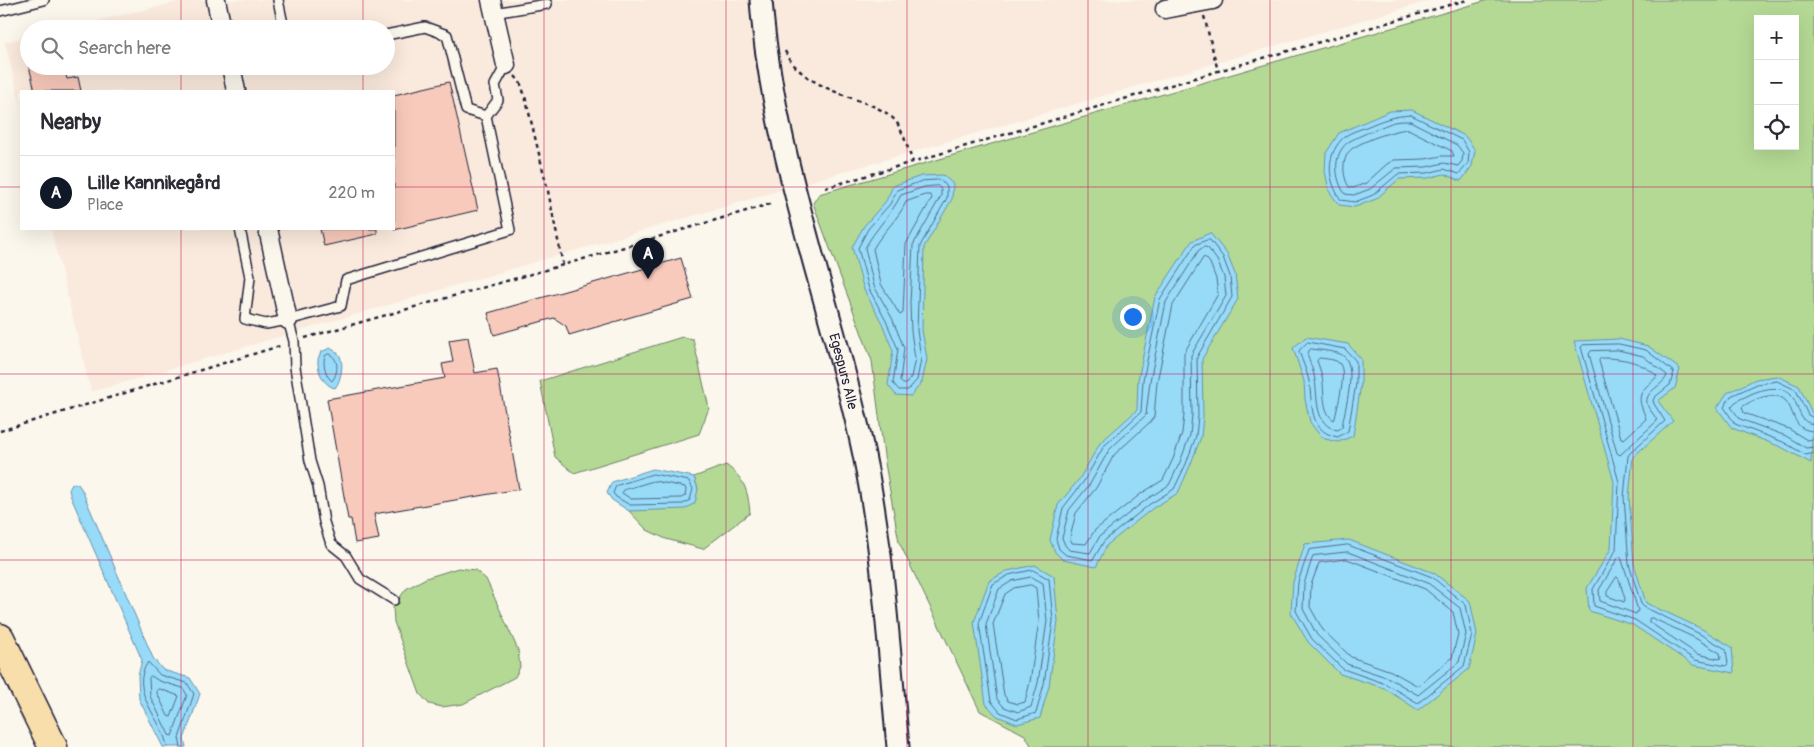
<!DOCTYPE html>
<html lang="en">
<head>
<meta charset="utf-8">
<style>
	:root { --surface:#fff; --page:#f7f7f7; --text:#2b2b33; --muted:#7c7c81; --line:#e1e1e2; --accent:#111827 }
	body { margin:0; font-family:Pangolin,sans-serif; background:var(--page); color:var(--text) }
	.controls { position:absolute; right:15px; top:15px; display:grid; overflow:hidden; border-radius:0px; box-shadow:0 5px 20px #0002 }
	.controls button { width:45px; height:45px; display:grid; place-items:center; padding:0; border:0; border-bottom:1px solid var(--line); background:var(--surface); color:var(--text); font:25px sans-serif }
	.you { position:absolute; left:1132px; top:316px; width:18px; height:18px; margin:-12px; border:4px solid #fff; border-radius:50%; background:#1a73e8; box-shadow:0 0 0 8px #1a73e833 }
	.badge { display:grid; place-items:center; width:32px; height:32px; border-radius:50%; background:var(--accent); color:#fff; font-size:16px; font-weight:700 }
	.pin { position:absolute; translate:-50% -41px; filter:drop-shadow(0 1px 2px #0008) }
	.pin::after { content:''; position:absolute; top:26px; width:18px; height:15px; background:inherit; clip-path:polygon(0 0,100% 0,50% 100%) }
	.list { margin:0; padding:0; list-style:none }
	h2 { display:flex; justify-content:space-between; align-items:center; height:65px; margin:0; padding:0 20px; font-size:21px }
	h2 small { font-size:16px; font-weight:400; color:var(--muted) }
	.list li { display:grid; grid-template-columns:32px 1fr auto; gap:15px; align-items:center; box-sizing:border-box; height:75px; padding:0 20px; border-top:1px solid var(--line) }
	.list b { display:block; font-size:19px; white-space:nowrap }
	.list p { margin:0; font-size:16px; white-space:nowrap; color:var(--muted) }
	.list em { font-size:16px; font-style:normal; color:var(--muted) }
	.icon { flex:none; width:28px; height:28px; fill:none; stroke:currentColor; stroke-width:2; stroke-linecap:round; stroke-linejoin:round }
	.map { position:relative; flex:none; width:1814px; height:747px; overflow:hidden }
	.search { position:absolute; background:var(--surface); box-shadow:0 5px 20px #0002; left:20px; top:20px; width:375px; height:55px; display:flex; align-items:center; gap:12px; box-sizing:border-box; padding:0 18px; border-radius:28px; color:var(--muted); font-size:19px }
	.panel { position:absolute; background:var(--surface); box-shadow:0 5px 20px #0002; left:20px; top:90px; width:375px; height:140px; border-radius:0px }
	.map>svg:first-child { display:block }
</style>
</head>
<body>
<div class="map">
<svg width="1814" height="747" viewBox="0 0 1814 747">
	<rect width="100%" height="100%" fill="#fbf7ec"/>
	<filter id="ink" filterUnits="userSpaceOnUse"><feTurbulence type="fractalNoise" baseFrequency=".02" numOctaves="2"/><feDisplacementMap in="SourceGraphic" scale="10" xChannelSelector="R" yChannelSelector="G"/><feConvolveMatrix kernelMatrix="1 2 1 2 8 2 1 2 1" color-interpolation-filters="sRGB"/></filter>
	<g filter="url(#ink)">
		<path fill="#faeadd" d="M 186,0 L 1432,0 L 91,392 L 51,229 L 394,229 L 394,91 L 21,91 L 21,107 L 5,42 L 29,36 L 29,66 L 386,66 L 386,29 L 62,29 Z"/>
		<path fill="#b4d994" stroke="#6b7e68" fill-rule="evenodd" d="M 1488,0 L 1814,0 L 1814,747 L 1032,747 L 1025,735 L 980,711 L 899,542 L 885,463 L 872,361 L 813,203 L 819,194 ZM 1758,19 L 1795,19 L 1795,146 L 1758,146 Z
			M 682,337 L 693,339 L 709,408 L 699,434 L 574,473 L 555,457 L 540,381 Z
			M 726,465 C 745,479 748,491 750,513 L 703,549 L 666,539 L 647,530 L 629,511 L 698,489 L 694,477 Z
			M 458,568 L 475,570 L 486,579 L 518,650 L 520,667 L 515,677 L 463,704 L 442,707 L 429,704 L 420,694 L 394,622 L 393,607 L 406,589 L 426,578 Z"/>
		<path fill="#97dbf9" stroke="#6891ad" d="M 1412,110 L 1465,136 L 1475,150 L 1472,166 L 1461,181 L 1444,174 L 1428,178 L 1399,179 L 1376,199 L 1355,207 L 1339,205 L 1329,191 L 1325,171 L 1326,153 L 1339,133 L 1390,111 Z
			M 943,175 L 953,184 L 952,199 L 924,247 L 922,330 L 927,359 L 922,382 L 911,396 L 896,395 L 888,385 L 893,351 L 882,323 L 864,290 L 852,247 L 864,226 L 886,201 L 893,186 L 921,176 Z
			M 1210,233 L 1227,254 L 1235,274 L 1238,299 L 1202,359 L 1203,416 L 1201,437 L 1190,466 L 1178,493 L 1153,508 L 1107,545 L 1096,567 L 1063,560 L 1055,552 L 1050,540 L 1058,505 L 1080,478 L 1100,443 L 1137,410 L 1138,380 L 1155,297 L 1192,241 Z
			M 1306,337 L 1348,344 L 1361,359 L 1361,384 L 1353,436 L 1338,442 L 1325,439 L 1318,433 L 1310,422 L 1305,399 L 1304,381 L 1293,348 Z
			M 1619,339 L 1648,346 L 1680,369 L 1675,388 L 1658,401 L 1673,421 L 1633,457 L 1629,497 L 1634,564 L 1646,603 L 1700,628 L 1732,647 L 1734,673 L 1693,665 L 1633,625 L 1589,611 L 1587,588 L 1611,549 L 1614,482 L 1574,341 Z
			M 330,348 C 333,350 338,352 340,356 C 344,364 341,381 335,388 C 324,386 317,371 318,360 C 318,357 320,355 321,352 Z
			M 1777,376 L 1799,386 L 1813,415 L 1811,463 L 1781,447 L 1732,428 L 1717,408 L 1727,393 L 1756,379 Z
			M 653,469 L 694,477 L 698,489 L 695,503 L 685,509 L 629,511 L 612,500 L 607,493 L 612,482 Z
			M 72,484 L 78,484 L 82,490 L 153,658 L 163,670 L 190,678 L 200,694 L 184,739 L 186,747 L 163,747 L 139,699 L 138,676 L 142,660 L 71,497 L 69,490 Z
			M 1349,540 L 1434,573 L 1470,601 L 1477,634 L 1469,669 L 1418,710 L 1384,688 L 1340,674 L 1308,642 L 1291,613 L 1293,582 L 1305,544 Z
			M 1035,565 L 1054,576 L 1058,621 L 1049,686 L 1040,718 L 1017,724 L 997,716 L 986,704 L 974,622 L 989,581 L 1007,571 Z"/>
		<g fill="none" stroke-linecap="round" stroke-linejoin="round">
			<path stroke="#516c87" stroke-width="1" d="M 1411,115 L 1462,140 L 1469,152 L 1468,164 L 1459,174 L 1444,169 L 1427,173 L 1398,174 L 1373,195 L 1355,202 L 1341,200 C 1328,181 1325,157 1342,139 C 1347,133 1359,130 1366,127 C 1383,120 1392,116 1411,115 Z
				M 1410,121 L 1457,145 L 1463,153 L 1462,161 L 1458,166 L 1444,163 L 1426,167 L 1396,168 L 1370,189 L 1354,195 L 1345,194 C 1335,179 1332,156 1347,143 C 1351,139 1388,124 1394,122 C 1399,121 1405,121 1410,121 Z
				M 1408,129 L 1452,151 L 1454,156 L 1442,156 L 1425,159 L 1394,160 L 1387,164 L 1366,183 L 1353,188 L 1349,187 C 1342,176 1341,156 1353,148 C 1365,140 1394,130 1408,129 Z
				M 940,180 L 947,186 L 947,198 L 920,246 L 917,330 L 921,359 L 917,380 L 908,390 L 899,390 L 893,383 L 898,349 L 886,321 L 869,289 L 858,248 L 868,229 L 890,204 L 897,190 L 922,181 Z
				M 938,186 L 941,189 L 941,196 L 913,245 L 910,303 L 911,331 L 915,359 L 911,377 L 906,384 L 903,384 L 900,381 L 904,348 L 892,318 L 874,286 L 865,248 C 875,229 891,215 901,195 L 924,187 Z
				M 925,195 L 930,195 L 932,198 L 906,244 L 903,313 L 900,315 L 881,284 L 873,249 C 882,232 898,220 906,202 Z
				M 1207,240 L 1210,240 L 1223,257 L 1230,276 L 1232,297 L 1197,357 L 1198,416 L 1196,436 L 1186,464 L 1174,489 L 1150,504 L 1104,541 L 1093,560 L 1066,555 L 1059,549 L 1056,539 L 1063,508 L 1084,481 L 1104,446 L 1141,412 L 1143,380 L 1160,299 L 1195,245 Z
				M 1205,247 L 1208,248 L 1217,260 L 1224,277 L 1226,296 L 1191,355 L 1192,415 L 1190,435 L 1180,462 L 1169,485 L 1147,499 L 1100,536 L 1090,553 L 1069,550 L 1065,545 L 1062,538 L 1069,510 L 1090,484 L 1109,450 L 1146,415 L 1150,381 L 1166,302 L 1199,250 Z
				M 1206,258 L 1210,263 L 1216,279 L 1218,294 L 1184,353 L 1184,415 L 1182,433 L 1173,459 L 1163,480 L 1142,493 L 1095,530 L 1086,544 L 1072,543 L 1070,538 L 1076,513 L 1096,488 L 1114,455 L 1149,423 L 1154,417 L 1157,382 L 1173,305 L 1203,258 Z
				M 1308,342 L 1345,349 L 1356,361 L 1356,384 L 1348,431 L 1338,437 C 1308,432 1313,404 1309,381 C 1307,371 1302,361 1299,351 Z
				M 1619,344 L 1646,350 L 1674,372 L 1670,385 L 1655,397 L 1653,400 L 1654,404 L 1665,421 L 1630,453 L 1628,456 L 1624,497 L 1629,564 L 1641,604 L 1644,607 L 1698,633 L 1726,649 L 1728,664 L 1726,666 L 1695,660 L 1635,620 L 1594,606 L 1593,589 L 1616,550 L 1619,482 L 1581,347 L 1583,345 Z
				M 1311,349 C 1318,350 1336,351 1342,355 C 1359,365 1344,411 1342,427 L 1338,430 C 1314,426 1318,398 1315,380 C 1314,371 1309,362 1307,353 Z
				M 1618,350 L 1643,356 L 1667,375 C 1664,386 1645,390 1647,403 C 1648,410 1655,414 1657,421 L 1620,455 L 1617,453 L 1589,354 L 1591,351 Z
				M 329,354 C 340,358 338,374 332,381 C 326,377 322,363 325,356 Z
				M 1320,358 C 1326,359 1335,359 1339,363 C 1348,371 1337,408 1335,418 L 1334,420 C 1321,412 1325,390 1322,377 C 1321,372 1319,366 1317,361 Z
				M 1601,358 C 1622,358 1641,361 1657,376 C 1654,381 1649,383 1645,388 C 1635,399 1643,408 1646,419 L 1624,439 L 1621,438 L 1599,361 Z
				M 1814,418 L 1808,415 L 1796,390 L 1777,381 L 1757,384 L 1731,396 L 1724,407 L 1735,424 L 1783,442 L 1806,455 L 1814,453
				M 1814,424 C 1797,423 1800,405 1791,395 C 1781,384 1762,389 1751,394 C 1743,398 1736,400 1731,407 L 1740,419 L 1786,436 L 1806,448 L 1814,447
				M 1814,431 C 1792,430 1796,414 1786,401 C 1775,389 1752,400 1742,407 L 1744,413 L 1789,429 L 1807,440 L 1814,439
				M 653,474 L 689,481 L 693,489 L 690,500 L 683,504 L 630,505 L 616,497 L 613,493 L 616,486 Z
				M 654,481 L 685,487 L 686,490 L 685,496 L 681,498 L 631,499 L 622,493 L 624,490 Z
				M 1348,545 L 1432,577 L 1466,605 L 1472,634 L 1464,666 L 1418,703 L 1386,684 L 1343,669 L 1312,639 L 1296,611 L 1298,582 L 1309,550 Z
				M 1348,552 L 1428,583 L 1460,608 L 1466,634 L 1459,662 L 1418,695 L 1389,678 L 1347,664 L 1317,635 L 1303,609 L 1304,584 L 1313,556 Z
				M 1621,557 L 1638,610 L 1636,614 L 1600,601 L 1599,590 L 1618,558 Z
				M 1347,559 L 1425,589 L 1453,612 L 1458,634 L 1452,658 L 1418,686 L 1391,671 L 1351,657 L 1323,630 L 1310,607 L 1311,585 L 1319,563 Z
				M 1033,570 L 1049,579 L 1053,621 L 1044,684 L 1036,713 L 1017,719 L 1000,712 L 991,701 L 979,623 L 993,584 L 1009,575 Z
				M 1032,577 L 1043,583 L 1047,621 L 1038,683 L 1031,707 L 1018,712 L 1004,707 L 997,699 L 986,624 L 999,589 L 1012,581 Z
				M 1617,577 L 1619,579 L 1625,599 L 1624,602 L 1607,596 L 1607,592 Z
				M 1031,585 L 1036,588 L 1039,621 L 1030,682 L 1025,702 L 1018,704 L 1008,701 L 1004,695 L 993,624 L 1005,594 L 1014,588 Z
				M 1652,618 L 1695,638 L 1720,653 L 1721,658 L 1719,659 L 1697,654 L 1649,622 L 1649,619 Z
				M 151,676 L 159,681 L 183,688 L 187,695 L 172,736 L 169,735 L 150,696 L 149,678 Z
				M 160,689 L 179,696 L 171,717 L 168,716 L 157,693 L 157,690 Z
				M 167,747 C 164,720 127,692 148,662 L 160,675 L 187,683 L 194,694 L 179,738 L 181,747"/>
		</g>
		<path fill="#f8cabb" stroke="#22223b" d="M 29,66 L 41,66 L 42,70 L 64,66 L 67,79 L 78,77 L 81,91 L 35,91 Z
			M 449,82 L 478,210 L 394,230 L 394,95 Z
			M 320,229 L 377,229 L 377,234 L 324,246 Z
			M 681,258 L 693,299 L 569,335 L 566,326 L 554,318 L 494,335 L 488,313 Z
			M 468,337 L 475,373 L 497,369 L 519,489 L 374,514 L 379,539 L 355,543 L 351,519 L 348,519 L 327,399 L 445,378 L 442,364 L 453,362 L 449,340 Z"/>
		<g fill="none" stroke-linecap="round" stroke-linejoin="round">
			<g stroke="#22223b" stroke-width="12">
				<path id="service" d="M 278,0 L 284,29
					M 0,11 L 44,0
					M 494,13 L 547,4
					M 386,35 L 425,27 L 447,35 L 466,110 L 486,116
					M 240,229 L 250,277 L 245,319 L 266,324 L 288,320 L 341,306 L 346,280 L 510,230 L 486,116 L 498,100 L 495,85 L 506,65
					M 288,320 L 294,341 L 295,367 L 310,461 L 318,486 L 324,522 L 331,544 L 346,556 L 360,579 L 394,600"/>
			</g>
			<g stroke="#22223b" stroke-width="21">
				<path id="minor" d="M 216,0 L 222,29
					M 491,0 L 506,65
					M 1165,9 L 1213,0
					M 231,66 L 236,91
					M 268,229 L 288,320"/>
			</g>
			<g stroke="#22223b" stroke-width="25">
				<g id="tertiary">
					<path id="s1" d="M 761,0 C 772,148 826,288 859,432 C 883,535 888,642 898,747"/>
				</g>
			</g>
			<g stroke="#22223b" stroke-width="31">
				<path id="trunk" d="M 0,638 L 53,747"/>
			</g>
			<path stroke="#22223b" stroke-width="2.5" stroke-dasharray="4 4" stroke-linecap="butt" d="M 1204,16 L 1218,71
				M 785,51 C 799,82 839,93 868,104 C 878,108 890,113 897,123 C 904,134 908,150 913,162
				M 515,76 L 520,82 L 525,96 L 548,191 L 563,265
				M 825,188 L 1218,71 L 1467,0
				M 305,338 L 563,265 L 770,204
				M 0,431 L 283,345"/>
			<use href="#service" stroke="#fbf7ec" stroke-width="9"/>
			<use href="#minor" stroke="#fbf7ec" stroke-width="18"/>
			<use href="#tertiary" stroke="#fbf7ec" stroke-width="21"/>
			<use href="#trunk" stroke="#f8deab" stroke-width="28"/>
		</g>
	</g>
	<path fill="none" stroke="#c2185b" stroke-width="1" stroke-opacity="0.55" d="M 181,0 L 181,29M 363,0 L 363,29M 544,0 L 544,747M 726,0 L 726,747M 907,0 L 907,747M 1088,0 L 1088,747M 1270,0 L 1270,747M 1451,0 L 1451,747M 1633,0 L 1633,747M 181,66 L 181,91M 363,66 L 363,91M 0,187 L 21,187M 394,187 L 1814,187M 181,229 L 181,747M 363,229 L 363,747M 0,374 L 1814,374M 0,560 L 1814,560"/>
	<g text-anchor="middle" stroke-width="5" stroke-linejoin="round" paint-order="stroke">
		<g font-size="14" fill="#22223b" stroke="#fbf7ec">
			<text dy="5" stroke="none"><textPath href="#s1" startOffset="381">Egespurs Alle</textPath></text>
		</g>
	</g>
</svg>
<div class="controls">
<button>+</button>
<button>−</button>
<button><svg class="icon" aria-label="locate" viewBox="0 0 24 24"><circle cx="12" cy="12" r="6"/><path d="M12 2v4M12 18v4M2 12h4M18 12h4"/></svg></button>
</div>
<div class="you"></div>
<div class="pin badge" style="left:648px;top:279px">A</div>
<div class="search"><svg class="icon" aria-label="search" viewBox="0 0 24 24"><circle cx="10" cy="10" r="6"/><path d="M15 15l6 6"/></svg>Search here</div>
<section class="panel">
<h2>Nearby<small></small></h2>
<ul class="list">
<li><span class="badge">A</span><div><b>Lille Kannikegård</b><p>Place</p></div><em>220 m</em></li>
</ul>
</section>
</div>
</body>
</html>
